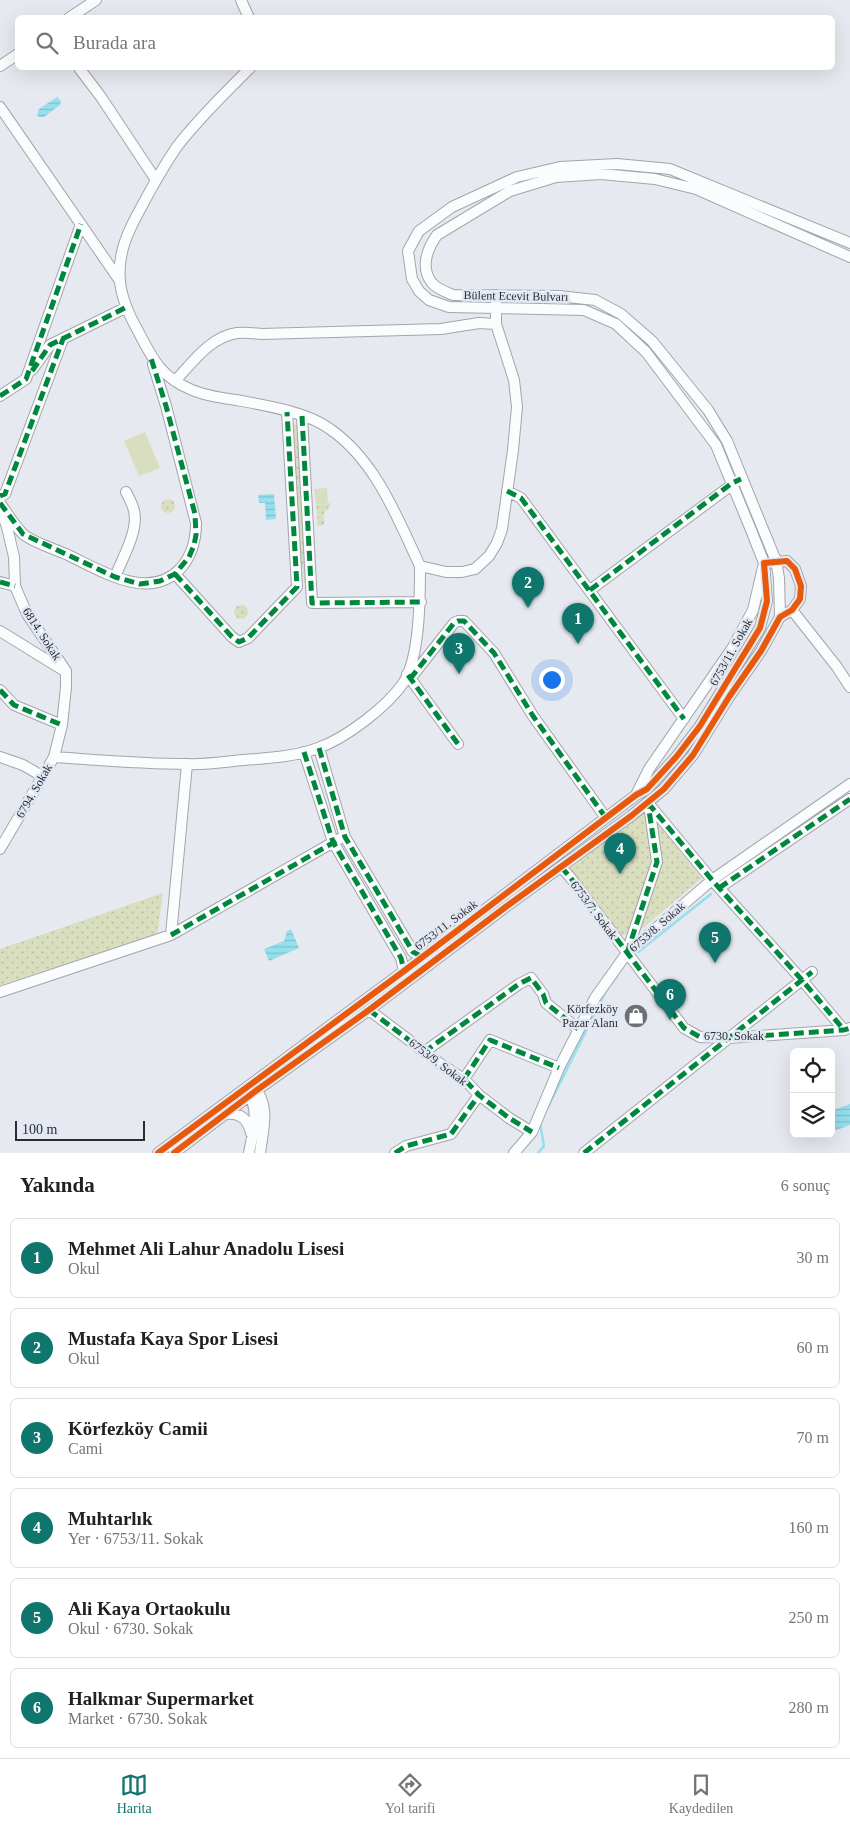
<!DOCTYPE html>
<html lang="tr">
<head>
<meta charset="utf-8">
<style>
	:root { --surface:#fff; --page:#f6f6f6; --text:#202124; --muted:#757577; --line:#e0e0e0; --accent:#0f766e }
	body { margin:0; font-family:"Times New Roman",serif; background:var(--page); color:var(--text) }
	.controls { position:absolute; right:15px; bottom:15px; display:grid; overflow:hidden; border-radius:8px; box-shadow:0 5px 20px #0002 }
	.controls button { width:45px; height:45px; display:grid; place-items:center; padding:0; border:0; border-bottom:1px solid var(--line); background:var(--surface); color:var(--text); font:25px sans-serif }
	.scale { position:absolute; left:15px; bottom:12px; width:130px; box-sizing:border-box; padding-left:5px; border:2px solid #2b2d32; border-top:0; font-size:14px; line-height:18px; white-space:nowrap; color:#2b2d32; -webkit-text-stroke:4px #e2e8f3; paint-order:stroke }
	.you { position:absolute; left:551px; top:679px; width:18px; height:18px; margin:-12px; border:4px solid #fff; border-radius:50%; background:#1a73e8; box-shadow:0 0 0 8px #1a73e833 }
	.badge { display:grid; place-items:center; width:32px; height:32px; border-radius:50%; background:var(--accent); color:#fff; font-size:16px; font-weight:700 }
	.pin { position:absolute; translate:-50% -41px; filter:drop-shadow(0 1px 2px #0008) }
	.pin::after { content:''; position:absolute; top:26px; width:18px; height:15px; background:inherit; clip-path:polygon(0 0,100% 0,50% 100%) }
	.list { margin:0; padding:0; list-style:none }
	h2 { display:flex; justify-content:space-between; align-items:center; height:65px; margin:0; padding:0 20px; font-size:21px }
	h2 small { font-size:16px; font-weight:400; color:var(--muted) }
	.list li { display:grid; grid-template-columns:32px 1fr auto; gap:15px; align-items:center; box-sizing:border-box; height:80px; margin:0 10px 10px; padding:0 10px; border:1px solid var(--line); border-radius:8px }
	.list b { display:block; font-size:19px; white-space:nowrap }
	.list p { margin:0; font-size:16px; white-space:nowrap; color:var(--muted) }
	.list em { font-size:16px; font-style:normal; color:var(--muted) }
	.icon { flex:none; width:28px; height:28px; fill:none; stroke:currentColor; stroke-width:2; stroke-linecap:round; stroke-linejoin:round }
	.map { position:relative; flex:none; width:850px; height:1153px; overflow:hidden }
	.search { position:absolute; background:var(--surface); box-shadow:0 5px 20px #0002; left:15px; right:15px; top:15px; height:55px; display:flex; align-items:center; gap:12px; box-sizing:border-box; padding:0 18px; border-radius:8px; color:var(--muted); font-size:19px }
	.sheet { height:605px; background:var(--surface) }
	nav { display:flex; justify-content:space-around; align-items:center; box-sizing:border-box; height:70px; border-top:1px solid var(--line); background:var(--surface); font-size:14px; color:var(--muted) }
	nav a { display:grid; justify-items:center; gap:2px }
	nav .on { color:var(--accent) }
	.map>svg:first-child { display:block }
</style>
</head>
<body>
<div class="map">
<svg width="850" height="1153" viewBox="0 0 850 1153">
	<defs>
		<pattern id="grass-dots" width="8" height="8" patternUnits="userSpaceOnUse" patternTransform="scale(1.25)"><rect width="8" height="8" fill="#d9dfbe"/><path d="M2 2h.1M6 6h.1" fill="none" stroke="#bac0a4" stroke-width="1.8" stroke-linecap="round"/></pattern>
		<pattern id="water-rules" width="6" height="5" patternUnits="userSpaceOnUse" patternTransform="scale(1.25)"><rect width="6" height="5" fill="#96dfed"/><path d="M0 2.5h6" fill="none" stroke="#81c0cc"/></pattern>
	</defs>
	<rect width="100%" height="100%" fill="#e6e9ef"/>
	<path fill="url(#grass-dots)" d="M 292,423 L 297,425 L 307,583 L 304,583 L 303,568 L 301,568 Z
		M161 506a7 7 0 1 1 14 0a7 7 0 1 1-14 0Z
		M 328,502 L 331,505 L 324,513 L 324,525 L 318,526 L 316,505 L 328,504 Z
		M234 612a7 7 0 1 1 14 0a7 7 0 1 1-14 0Z
		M 646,810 L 702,878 L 643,928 L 618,937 L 569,869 Z
		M 163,893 L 157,935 L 0,985 L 0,949 Z"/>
	<path fill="#d9dfbe" d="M 145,432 L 160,468 L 139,476 L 124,441 Z
		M 327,488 L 328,504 L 316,505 L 314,489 Z"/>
	<path fill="url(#water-rules)" d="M 57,97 L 61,101 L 60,105 L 44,117 L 39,117 L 37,115 L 39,109 Z
		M 274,494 L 276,519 L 266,520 L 265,503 L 259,503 L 258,495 Z
		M 291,929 L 299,948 L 269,961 L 264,949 L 284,941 L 287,931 Z
		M 850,1104 L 850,1125 L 831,1132 L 831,1111 Z"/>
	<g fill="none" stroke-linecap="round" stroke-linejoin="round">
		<path stroke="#96dfed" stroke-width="2.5" d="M 638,952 L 711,894
			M 611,984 L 617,976
			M 548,1107 L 607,989
			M 538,1153 L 544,1146 L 540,1123"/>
		<g stroke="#a3a5aa" stroke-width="12">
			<path id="minor" d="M 241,0 L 249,18
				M 69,18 L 96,0
				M 0,66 L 18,54
				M 79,68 L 101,97 L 156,180
				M 250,68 C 226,92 196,121 176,148 C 164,166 153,185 143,204 C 129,229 117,252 120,282 C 122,300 129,315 138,331 C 153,360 161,377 192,390 C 206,396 222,398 236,400 C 264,405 307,412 330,429 C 376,461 397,517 420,566 L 446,572 L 462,572 L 475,569 L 489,556 L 497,543 L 502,529 L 513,450 L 517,407 L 514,380 L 496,324 L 496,295
				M 0,107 L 120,281
				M 32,370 L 50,345 L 125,308
				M 175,381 C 193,362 210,337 237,333 C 244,332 253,333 261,334 L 441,329 L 479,323 L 496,324
				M 0,396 L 26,379 L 81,224
				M 302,416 L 312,603 L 421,602
				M 507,491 L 521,498 L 684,719
				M 0,496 L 5,494 L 63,339
				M 0,503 C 7,513 14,525 23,534 C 30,541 57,550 68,555 C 100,570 148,602 180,569 C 192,556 196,541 196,523 L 166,406 L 153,364
				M 175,574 L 232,637 L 239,642 L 248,638 L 297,587 L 287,412
				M 115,577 C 122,559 139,530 134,511 C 133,505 129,498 126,492
				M 0,582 L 15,586
				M 590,590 L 737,481
				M 792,610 L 837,667 L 850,687
				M 780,617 L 779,578 L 776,561 L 727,441 L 708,410 L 652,341 L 621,314 L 595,300 L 559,296 L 453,295 C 446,292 437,289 432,283 C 420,268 427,249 437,235 L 510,191 L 556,177 L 601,174 L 655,179 L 696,189 L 850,257
				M 0,631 L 63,670
				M 407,674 L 458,744
				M 410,679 L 454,623 L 458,621 L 464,621 L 494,653 L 533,716 L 606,818
				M 0,690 L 14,705 L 62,725
				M 319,748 L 345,837 L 413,952 L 423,957
				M 304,752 L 333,842 L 401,958 L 404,971
				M 0,757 L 23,765 L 42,776
				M 54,757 C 98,760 142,764 186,764 C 205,765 224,762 243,760 C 268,758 294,757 318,748 C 346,738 387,707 404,682 C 420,656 420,597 420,566
				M 636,795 L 649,769 L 733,647 L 753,610 L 764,563 L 751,530 L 716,445 L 646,352 L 616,324 L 584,310 L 449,307 L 429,300 L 419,291 L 412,279 L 408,251 L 419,231 L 452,207 L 517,177 L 560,167 L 617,164 L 670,169 L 850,243
				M 648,803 L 712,880 L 802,980 L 844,1030
				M 0,849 L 54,757 L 62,725 L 66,687 L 66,671 L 27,614 L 15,586 L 14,557 L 7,527 L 1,510
				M 561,867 L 570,877 L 684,1028 L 700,1037 L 729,1038 L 844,1030 L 850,1028
				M 719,888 L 850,799
				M 171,935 L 339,839
				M 627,952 L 657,862 L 649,805
				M 0,992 L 171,935 L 187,764
				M 369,1010 L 442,1065 L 464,1079 L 479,1095 L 509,1118 L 532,1132
				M 424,1052 L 519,984 L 531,978 L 543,994 L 546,1003 L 578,1029
				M 464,1079 L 490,1040 L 559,1068
				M 253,1086 C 271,1105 263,1129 260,1153
				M 245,1092 C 262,1104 252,1136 249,1153
				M 226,1114 C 240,1112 248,1119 251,1133
				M 158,1153 L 404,971 L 636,795 L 647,789 L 677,756 L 700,726 L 760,628 L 767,601 L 764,563 L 787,561 L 795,569 L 801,586 L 800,599 L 792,610 L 780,617 L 761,651 L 729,697 L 693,755 L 664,789 L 631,816 L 507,906 L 369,1010 L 257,1090 L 174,1153
				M 395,1153 L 406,1146 L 451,1134 L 479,1095
				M 514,1153 L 532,1132 L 559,1068 L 595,998 L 627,953 L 712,880 L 850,784
				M 584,1153 L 812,972"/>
		</g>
		<use href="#minor" stroke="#fbfcfd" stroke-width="10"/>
		<path stroke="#00873e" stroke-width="5" stroke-dasharray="10 5" stroke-linecap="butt" d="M 32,371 L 50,345 L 125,308
			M 0,396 L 26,379 L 81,224
			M 302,416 L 312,603 L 421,602
			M 507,491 L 521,498 L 684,719
			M 0,496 L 5,494 L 63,339
			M 0,503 L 23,534 L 115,577 L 140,584 L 160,581 L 175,574 L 189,557 L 194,545 L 196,535 L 195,514 L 166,406 L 150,355
			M 175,574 L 232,637 L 239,642 L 248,638 L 297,587 L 287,412
			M 0,582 L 15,586
			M 590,590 L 732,483 L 741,479
			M 408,675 L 458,744
			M 410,679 L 454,623 L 458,621 L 464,621 L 494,653 L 533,716 L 606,818
			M 0,690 L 14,705 L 62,725
			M 319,748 L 345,837 L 413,952 L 423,957
			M 304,752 L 333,842 L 401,958 L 404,971
			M 648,803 L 712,880 L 802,980 L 844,1030
			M 561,867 L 570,877 L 684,1028 L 700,1037 L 729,1038 L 844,1030 L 850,1028
			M 719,888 L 850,799
			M 171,935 L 338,840
			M 627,953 L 657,862 L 648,804
			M 369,1010 L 442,1065 L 464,1079 L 479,1095 L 509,1118 L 532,1132
			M 424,1052 L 519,984 L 531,978 L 543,994 L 546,1003 L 578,1029
			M 464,1079 L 490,1040 L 559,1068
			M 395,1153 L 406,1146 L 451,1134 L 479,1095
			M 584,1153 L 812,972"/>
		<g stroke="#e2e8f3" stroke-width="9">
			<path id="cycleway" d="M 158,1153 L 404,971 L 636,795 L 647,789 L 677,756 L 700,726 L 760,628 L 767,601 L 764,563 L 787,561 L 795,569 L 801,586 L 800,599 L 792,610 L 780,617 L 761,651 L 729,697 L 693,755 L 664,789 L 631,816 L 507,906 L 369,1010 L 257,1090 L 174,1153"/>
		</g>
		<use href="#cycleway" stroke="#e8590c" stroke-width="6"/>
	</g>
	<defs>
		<g id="shop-disc" transform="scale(1.25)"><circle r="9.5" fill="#6c6f74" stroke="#e2e8f3"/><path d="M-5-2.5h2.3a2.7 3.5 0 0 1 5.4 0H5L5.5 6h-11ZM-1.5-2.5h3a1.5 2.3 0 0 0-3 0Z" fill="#fff"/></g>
	</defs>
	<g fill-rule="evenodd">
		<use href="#shop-disc" x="636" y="1016"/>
	</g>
	<g text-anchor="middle" stroke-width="5" stroke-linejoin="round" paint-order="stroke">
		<g font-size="12" fill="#2b2d32" stroke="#e2e8f3">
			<text transform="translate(516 296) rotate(1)" y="4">Bülent Ecevit Bulvarı</text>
			<text transform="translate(42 634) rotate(57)" y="4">6814. Sokak</text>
			<text transform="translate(731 652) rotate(-61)" y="4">6753/11. Sokak</text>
			<text transform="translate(34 791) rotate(-60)" y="4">6794. Sokak</text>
			<text transform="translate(594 910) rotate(53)" y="4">6753/7. Sokak</text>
			<text transform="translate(446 925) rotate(-37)" y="4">6753/11. Sokak</text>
			<text transform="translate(657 927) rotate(-41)" y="4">6753/8. Sokak</text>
			<text x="734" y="1040">6730. Sokak</text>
			<text transform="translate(438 1062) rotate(37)" y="4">6753/9. Sokak</text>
		</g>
		<g font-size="12" fill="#2b2d32" stroke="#e2e8f3" text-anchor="end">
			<text x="618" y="1013">Körfezköy<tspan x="618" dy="14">Pazar Alanı</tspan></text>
		</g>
	</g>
</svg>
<div class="controls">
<button><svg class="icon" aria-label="locate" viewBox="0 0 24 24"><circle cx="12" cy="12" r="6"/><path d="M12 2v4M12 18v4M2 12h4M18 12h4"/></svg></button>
<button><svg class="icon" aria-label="layers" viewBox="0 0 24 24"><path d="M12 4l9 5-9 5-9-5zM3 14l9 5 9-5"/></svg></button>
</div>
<div class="scale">100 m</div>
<div class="you"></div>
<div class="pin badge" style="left:578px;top:644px">1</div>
<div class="pin badge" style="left:528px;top:608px">2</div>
<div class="pin badge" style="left:459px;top:674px">3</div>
<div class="pin badge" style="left:620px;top:874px">4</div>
<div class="pin badge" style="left:715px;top:963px">5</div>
<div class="pin badge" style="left:670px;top:1020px">6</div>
<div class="search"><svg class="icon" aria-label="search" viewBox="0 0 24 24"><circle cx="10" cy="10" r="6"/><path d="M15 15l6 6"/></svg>Burada ara</div>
</div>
<section class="sheet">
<h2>Yakında<small>6 sonuç</small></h2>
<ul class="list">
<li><span class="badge">1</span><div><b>Mehmet Ali Lahur Anadolu Lisesi</b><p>Okul</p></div><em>30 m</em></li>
<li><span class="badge">2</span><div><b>Mustafa Kaya Spor Lisesi</b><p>Okul</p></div><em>60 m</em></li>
<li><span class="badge">3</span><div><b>Körfezköy Camii</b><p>Cami</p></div><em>70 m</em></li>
<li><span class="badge">4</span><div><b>Muhtarlık</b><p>Yer · 6753/11. Sokak</p></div><em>160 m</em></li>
<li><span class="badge">5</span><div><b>Ali Kaya Ortaokulu</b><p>Okul · 6730. Sokak</p></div><em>250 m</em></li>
<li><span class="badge">6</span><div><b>Halkmar Supermarket</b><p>Market · 6730. Sokak</p></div><em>280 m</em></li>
</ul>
</section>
<nav>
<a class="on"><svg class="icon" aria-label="map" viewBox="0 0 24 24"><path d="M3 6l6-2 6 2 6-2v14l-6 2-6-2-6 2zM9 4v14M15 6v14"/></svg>Harita</a>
<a><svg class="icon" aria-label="directions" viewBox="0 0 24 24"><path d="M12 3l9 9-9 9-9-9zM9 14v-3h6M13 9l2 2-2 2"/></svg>Yol tarifi</a>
<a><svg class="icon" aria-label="saved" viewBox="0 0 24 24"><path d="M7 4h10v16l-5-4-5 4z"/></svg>Kaydedilen</a>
</nav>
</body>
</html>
